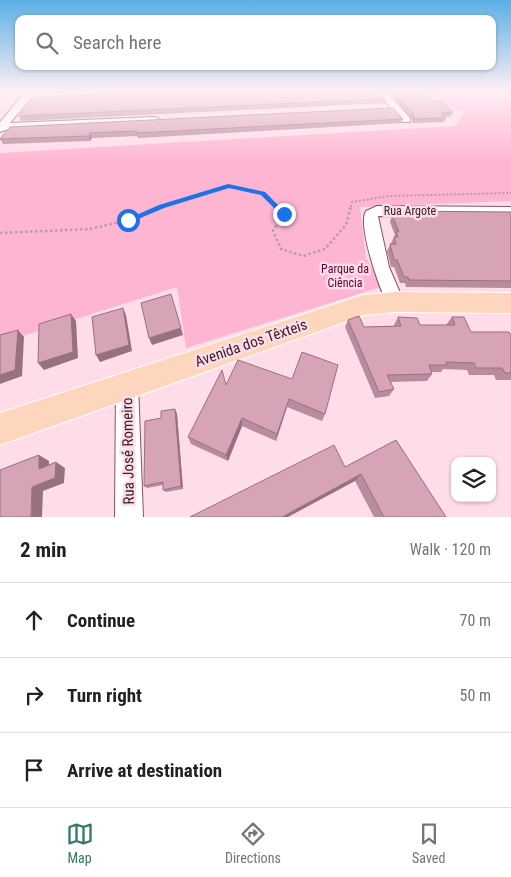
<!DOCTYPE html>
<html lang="en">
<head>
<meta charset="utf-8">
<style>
	:root { --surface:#fff; --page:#f6f6f6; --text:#202124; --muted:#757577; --line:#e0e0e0; --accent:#377766 }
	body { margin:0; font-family:"Roboto Condensed",sans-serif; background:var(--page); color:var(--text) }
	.controls { position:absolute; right:15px; bottom:15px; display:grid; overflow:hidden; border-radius:10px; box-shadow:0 1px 4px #0004 }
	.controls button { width:45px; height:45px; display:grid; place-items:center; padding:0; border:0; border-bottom:1px solid var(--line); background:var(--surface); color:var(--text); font:25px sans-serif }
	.stop { position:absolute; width:15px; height:15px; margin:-11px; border:4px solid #1a73e8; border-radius:50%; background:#fff }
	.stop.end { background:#1a73e8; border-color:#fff; box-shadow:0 1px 5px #0008 }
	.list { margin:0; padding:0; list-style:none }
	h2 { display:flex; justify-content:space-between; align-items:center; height:65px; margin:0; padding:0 20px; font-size:21px }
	h2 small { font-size:16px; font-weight:400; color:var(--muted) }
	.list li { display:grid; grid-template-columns:32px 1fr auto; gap:15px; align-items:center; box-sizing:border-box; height:75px; padding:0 20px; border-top:1px solid var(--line) }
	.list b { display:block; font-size:19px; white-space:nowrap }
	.list em { font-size:16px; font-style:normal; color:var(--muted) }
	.icon { flex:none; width:28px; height:28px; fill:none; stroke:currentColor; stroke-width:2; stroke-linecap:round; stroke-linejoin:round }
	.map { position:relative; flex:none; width:511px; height:517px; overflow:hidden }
	.search { position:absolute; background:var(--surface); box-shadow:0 1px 4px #0004; left:15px; right:15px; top:15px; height:55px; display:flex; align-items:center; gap:12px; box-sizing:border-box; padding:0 18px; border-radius:10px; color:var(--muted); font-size:19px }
	.sheet { height:290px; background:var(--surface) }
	nav { display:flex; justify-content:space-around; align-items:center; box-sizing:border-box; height:70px; border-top:1px solid var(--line); background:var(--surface); font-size:14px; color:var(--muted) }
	nav a { display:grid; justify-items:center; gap:2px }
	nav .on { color:var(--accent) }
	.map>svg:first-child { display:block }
</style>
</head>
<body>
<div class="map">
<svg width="511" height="517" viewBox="0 0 511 517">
	<rect width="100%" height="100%" fill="#fedce8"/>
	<path fill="#feb5d2" d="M 426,90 L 511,90 L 511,201 L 360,207 L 366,258 L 384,286 L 186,348 L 177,287 L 0,343 L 0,153 L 455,126 L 464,112 L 445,106 Z"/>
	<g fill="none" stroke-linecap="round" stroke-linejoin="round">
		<g stroke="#835467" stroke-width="2">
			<path id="minor" d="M 27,90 L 36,90 L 34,93 L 169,90 L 165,93 L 30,99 L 10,123 L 154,117 L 158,118 L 158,122 L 5,130 L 0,132 L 0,122 Z
				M 376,90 L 385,90 L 410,118 L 410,122 L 402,122 Z
				M 377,206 L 511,207 L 511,217 L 378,216 L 389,267 L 404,302 L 401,307 L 395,309 L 389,307 C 380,291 357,225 366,211 Z
				M 127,373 L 135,376 L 138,384 L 143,517 L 115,517 L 116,384 L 119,376 Z"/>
		</g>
		<g stroke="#fff" stroke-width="2">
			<path id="major" d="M 395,292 L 511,293 L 511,313 L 395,312 L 364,315 L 0,445 L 0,413 L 363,295 Z"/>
		</g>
		<path stroke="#b99ca6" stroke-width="2" stroke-dasharray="2 2" stroke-linecap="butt" d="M 162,207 L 228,186 L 263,193 L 277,207
			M 351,207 L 352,202 L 389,196 L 511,193"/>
		<path stroke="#b99ca6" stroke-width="2.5" stroke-dasharray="2.5 2.5" stroke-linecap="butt" d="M 276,206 L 284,214 L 273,231 L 281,249 L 303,256 L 325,249 L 346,225 L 351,206
			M 0,233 L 90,229 L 128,220 L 166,206"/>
		<use href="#minor" fill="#fff" fill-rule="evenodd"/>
		<use href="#major" fill="#fdd6bd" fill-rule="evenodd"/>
	</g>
	<path fill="#b98c9d" d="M 43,90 L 87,90 L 44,91 Z
		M 387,90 L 421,90 L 434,101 L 453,112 L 451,116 L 445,117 L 446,118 L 444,122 L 412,123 L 412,119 Z
		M 164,91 L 385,99 L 384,103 L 21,121 L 19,116 Z
		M 403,119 L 401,123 L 138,138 L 137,136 L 92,138 L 90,141 L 3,144 L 0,139 L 10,127 Z
		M 511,212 L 511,288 L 406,287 L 405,283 L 400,283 L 394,267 L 391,267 L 387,251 L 395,235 L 390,222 L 392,215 Z
		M 398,317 L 420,325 L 446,325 L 452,317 L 471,332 L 511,335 L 511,380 L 496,380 L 494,375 L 469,375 L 467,370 L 443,369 L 441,372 L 432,372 L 432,374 L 427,381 L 390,382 L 394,389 L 389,396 L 375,398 L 345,327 L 348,320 L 364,327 L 394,326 L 394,325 Z
		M 238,360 L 325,414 L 322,421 L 287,407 L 276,441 L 242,426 L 228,461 L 191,444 L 188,437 L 226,385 Z
		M 175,409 L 177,414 L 183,489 L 166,492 L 163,490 L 163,485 L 147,488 L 144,486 L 161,418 Z
		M 396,440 L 446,517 L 374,517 L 355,481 L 345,467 Z"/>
	<path fill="#967280" d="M 90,133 L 92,138 L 90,141 L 89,136 Z
		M 123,308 L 126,315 L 132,351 L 100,362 L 96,355 Z
		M 71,314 L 76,321 L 78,358 L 44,370 L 38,363 Z
		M 181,328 L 183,335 L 152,345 L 149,338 Z
		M 18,330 L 24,337 L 22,376 L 0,384 L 0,375 Z
		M 289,399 L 287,407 L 276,441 L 277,434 Z
		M 175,409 L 177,414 L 183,489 L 181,486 Z
		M 242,418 L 242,426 L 228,461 L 226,455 Z
		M 39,455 L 49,461 L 49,474 L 39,469 Z
		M 56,462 L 65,468 L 64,483 L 43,491 L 42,517 L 31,517 L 32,487 Z
		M 361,474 L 355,481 L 288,517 L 282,517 Z"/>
	<path fill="#d7a3b7" stroke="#967280" d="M 166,90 L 378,90 L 385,99 L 19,116 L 35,97 L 164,91 Z
		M 391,90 L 421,90 L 434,101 L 440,101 L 453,112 L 441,113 L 446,118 L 413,119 L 414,115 Z
		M 393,108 L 403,119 L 137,133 L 137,131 L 90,133 L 89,136 L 0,139 L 10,127 Z
		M 397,211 L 511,212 L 511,281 L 409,280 L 408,277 L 404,277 L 397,260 L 394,260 L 390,244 L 396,244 L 394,237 L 398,237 L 396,232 L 399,232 L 392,215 L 396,215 Z
		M 171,294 L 181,328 L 149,338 L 141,303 Z
		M 123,308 L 129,345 L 96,355 L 92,317 Z
		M 71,314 L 73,352 L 38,363 L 39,324 Z
		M 359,316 L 364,327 L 401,326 L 398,317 L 417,318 L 420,325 L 455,325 L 452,317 L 464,317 L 471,332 L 509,332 L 511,335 L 511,373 L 505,373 L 502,368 L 476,368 L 474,363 L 446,362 L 447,365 L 429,365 L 432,374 L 387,375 L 394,389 L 379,392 L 348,320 Z
		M 18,330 L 15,370 L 0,375 L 0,335 Z
		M 302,352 L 338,365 L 325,414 L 289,399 L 277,434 L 242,418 L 226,455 L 188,437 L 222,370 L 226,385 L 238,360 L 292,379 Z
		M 175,409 L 181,486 L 163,490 L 163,482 L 144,486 L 145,421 L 161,418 L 161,411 Z
		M 396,440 L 446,517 L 384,517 L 361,474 L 282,517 L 190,517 L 334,445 L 345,467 Z
		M 39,455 L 39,469 L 56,462 L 55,478 L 32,487 L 31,517 L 0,517 L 0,470 Z"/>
	<linearGradient id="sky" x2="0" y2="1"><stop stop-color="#5aafe5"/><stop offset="0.56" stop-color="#ffeff5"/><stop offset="1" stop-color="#ffeff5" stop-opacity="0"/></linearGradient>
	<rect width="511" height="162" fill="url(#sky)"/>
	<path fill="#1a73e8" d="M 228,184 L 265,192 L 287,214 L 281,215 L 261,195 L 229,188 L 164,208 L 131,222 L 125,220 L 159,205 Z"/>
	<g text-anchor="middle" stroke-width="5" stroke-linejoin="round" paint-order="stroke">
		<g font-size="12" fill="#37222a" stroke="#fedce8">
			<text x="410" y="215">Rua Argote</text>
		</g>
		<g font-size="12" fill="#5f0036" stroke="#fedce8">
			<text x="345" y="273">Parque da<tspan x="345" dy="14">Ciência</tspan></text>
		</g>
		<g font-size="15" fill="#37222a" stroke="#fedce8">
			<text transform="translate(251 343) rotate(-19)" y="5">Avenida dos Têxteis</text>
			<text transform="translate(128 451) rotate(-91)" y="5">Rua José Romeiro</text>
		</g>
	</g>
</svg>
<div class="controls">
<button><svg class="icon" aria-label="layers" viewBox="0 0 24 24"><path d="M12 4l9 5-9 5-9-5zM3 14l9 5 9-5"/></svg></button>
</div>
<div class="stop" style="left:128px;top:220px"></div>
<div class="stop end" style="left:284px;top:214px"></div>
<div class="search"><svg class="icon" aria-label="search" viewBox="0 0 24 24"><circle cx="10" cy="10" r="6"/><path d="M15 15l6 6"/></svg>Search here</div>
</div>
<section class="sheet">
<h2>2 min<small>Walk · 120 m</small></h2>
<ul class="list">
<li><svg class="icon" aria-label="ahead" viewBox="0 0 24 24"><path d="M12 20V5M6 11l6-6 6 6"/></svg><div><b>Continue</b></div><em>70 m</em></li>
<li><svg class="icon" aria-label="right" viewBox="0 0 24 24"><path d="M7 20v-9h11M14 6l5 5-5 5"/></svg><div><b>Turn right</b></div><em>50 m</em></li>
<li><svg class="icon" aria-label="arrive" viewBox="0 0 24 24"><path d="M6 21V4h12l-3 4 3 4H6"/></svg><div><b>Arrive at destination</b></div></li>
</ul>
</section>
<nav>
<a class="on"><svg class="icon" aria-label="map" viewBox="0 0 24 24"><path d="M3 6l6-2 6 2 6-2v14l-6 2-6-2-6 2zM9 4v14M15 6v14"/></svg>Map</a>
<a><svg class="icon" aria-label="directions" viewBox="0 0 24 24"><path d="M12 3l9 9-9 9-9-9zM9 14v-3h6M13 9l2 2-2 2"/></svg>Directions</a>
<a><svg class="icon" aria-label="saved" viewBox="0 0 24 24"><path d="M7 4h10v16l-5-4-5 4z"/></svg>Saved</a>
</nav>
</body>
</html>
